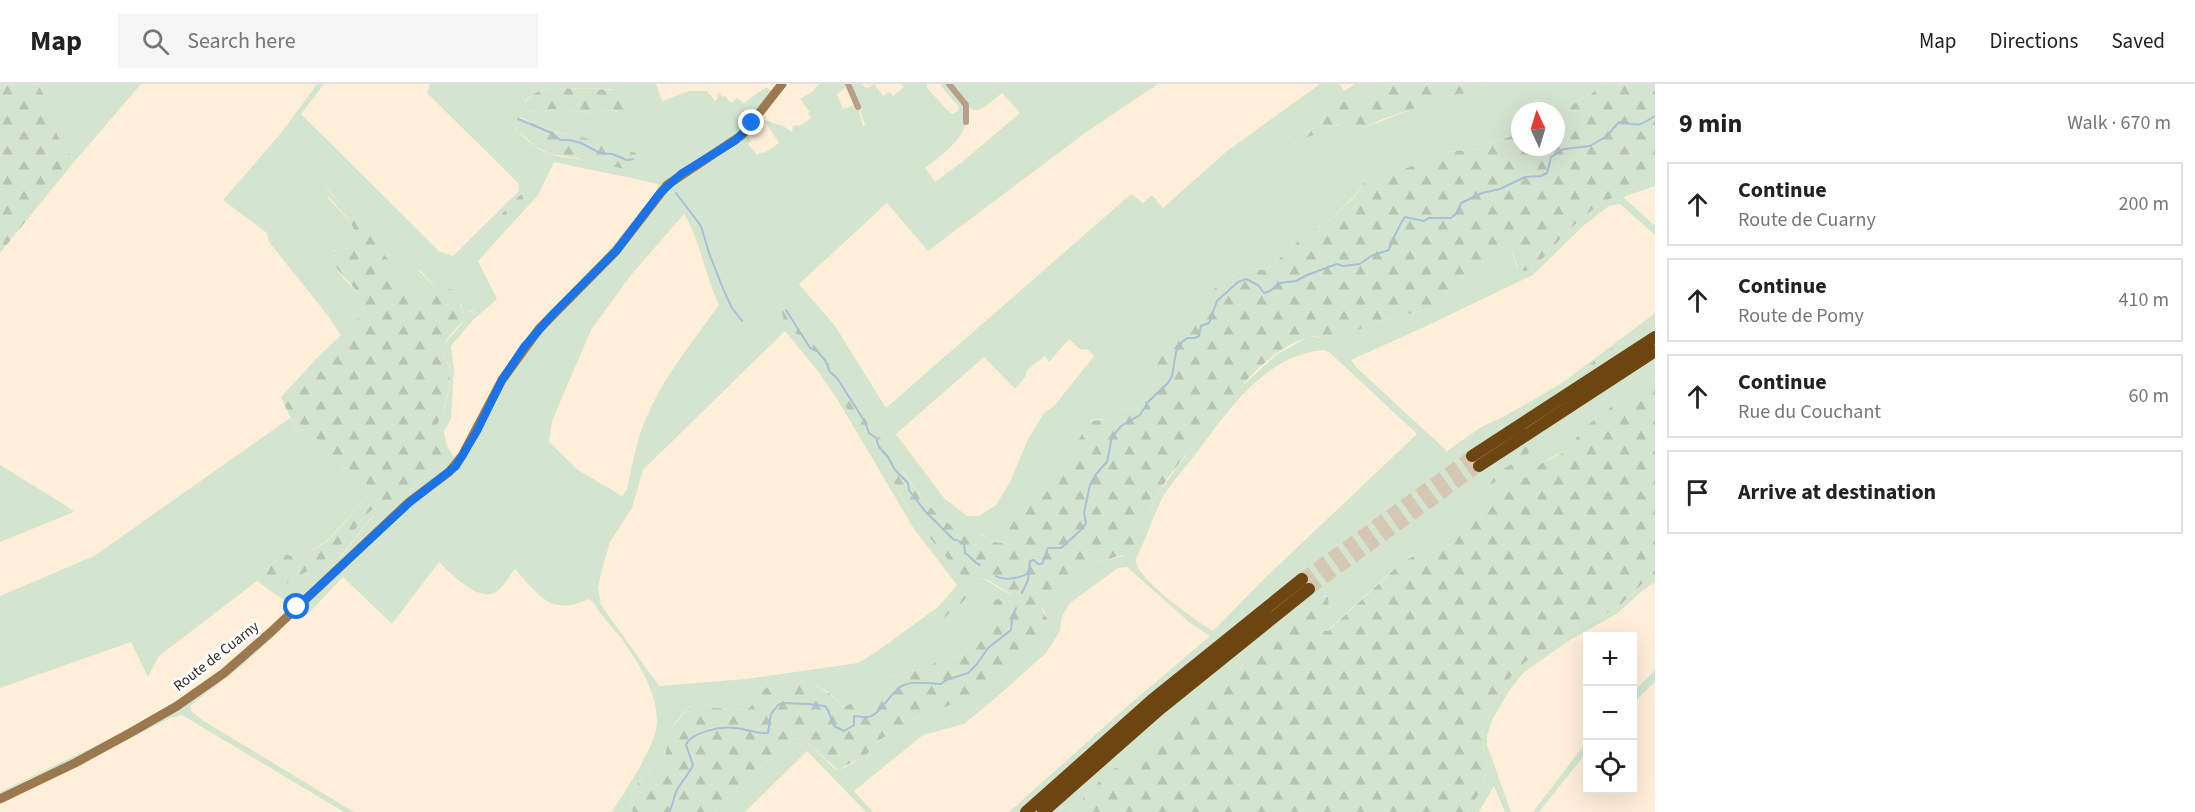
<!DOCTYPE html>
<html lang="en">
<head>
<meta charset="utf-8">
<style>
	:root { --surface:#fff; --page:#f6f6f6; --text:#222; --muted:#767676; --line:#e0e0e0 }
	body { margin:0; font-family:"Source Sans 3",sans-serif; background:var(--page); color:var(--text) }
	.controls { position:absolute; right:18px; bottom:18px; display:grid; overflow:hidden; border-radius:0px; box-shadow:0 6px 24px #0002 }
	.controls button { width:54px; height:54px; display:grid; place-items:center; padding:0; border:0; border-bottom:2px solid var(--line); background:var(--surface); color:var(--text); font:30px sans-serif }
	.compass { position:absolute; left:1511px; top:18px; width:54px; height:54px; border-radius:50%; background:var(--surface); box-shadow:0 6px 24px #0002; rotate:356deg }
	.stop { position:absolute; width:18px; height:18px; margin:-14px; border:4px solid #1a73e8; border-radius:50%; background:#fff }
	.stop.end { background:#1a73e8; border-color:#fff; box-shadow:0 2px 6px #0008 }
	.list { margin:0; padding:0; list-style:none }
	h2 { display:flex; justify-content:space-between; align-items:center; height:78px; margin:0; padding:0 24px; font-size:26px }
	h2 small { font-size:20px; font-weight:400; color:var(--muted) }
	.list li { display:grid; grid-template-columns:39px 1fr auto; gap:18px; align-items:center; box-sizing:border-box; height:84px; margin:0 12px 12px; padding:0 12px; border:2px solid var(--line); border-radius:0px }
	.list b { display:block; font-size:22px; white-space:nowrap }
	.list p { margin:0; font-size:20px; white-space:nowrap; color:var(--muted) }
	.list em { font-size:20px; font-style:normal; color:var(--muted) }
	.icon { flex:none; width:33px; height:33px; fill:none; stroke:currentColor; stroke-width:2; stroke-linecap:round; stroke-linejoin:round }
	.map { position:relative; flex:none; width:1655px; height:728px; overflow:hidden }
	header { display:flex; align-items:center; gap:36px; box-sizing:border-box; height:84px; padding:0 30px; background:var(--surface); border-bottom:2px solid var(--line) }
	header strong { font-size:28px }
	nav { display:flex; gap:33px; margin-inline-start:auto; font-size:21px }
	.search { width:420px; height:54px; background:var(--page); display:flex; align-items:center; gap:15px; box-sizing:border-box; padding:0 21px; border-radius:0px; color:var(--muted); font-size:22px }
	main { display:flex }
	aside { flex:1; background:var(--surface) }
	.map>svg:first-child { display:block }
</style>
</head>
<body>
<header>
<strong>Map</strong>
<div class="search"><svg class="icon" aria-label="search" viewBox="0 0 24 24"><circle cx="10" cy="10" r="6"/><path d="M15 15l6 6"/></svg>Search here</div>
<nav><a>Map</a><a>Directions</a><a>Saved</a></nav>
</header>
<main>
<div class="map">
<svg width="1655" height="728" viewBox="0 0 1655 728">
	<defs>
		<pattern id="forest-firs" width="22" height="20" patternUnits="userSpaceOnUse" patternTransform="scale(1.5)"><rect width="22" height="20" fill="#d4e5cf"/><path d="M5 1l3.5 6h-7zM16 11l3.5 6h-7z" fill="#b6c4b1"/></pattern>
	</defs>
	<rect width="100%" height="100%" fill="#ffefd9"/>
	<path fill="#d4e5cf" fill-rule="evenodd" d="M 38,0 L 141,0 L 74,78 C 71,69 65,65 61,58 C 51,41 50,20 38,0 Z
		M 317,0 L 324,0 L 301,30 L 439,167 L 453,172 L 519,107 L 519,100 L 427,9 L 430,0 L 656,0 L 662,17 L 689,7 L 707,7 L 715,17 L 718,14 L 717,11 L 720,9 L 722,13 L 725,12 L 731,19 L 737,14 L 744,19 L 766,3 L 775,10 L 745,47 L 751,57 L 748,60 L 757,71 L 762,68 L 764,69 L 779,59 L 764,36 L 783,42 L 792,48 L 793,42 L 801,41 L 811,34 L 808,29 L 810,28 L 800,15 L 812,8 L 819,0 L 846,0 L 845,4 L 837,10 L 843,25 L 854,21 L 858,23 L 863,42 L 865,41 L 851,0 L 861,0 L 867,4 L 874,0 L 883,12 L 889,8 L 893,12 L 904,3 L 902,0 L 927,0 L 927,4 L 950,29 L 953,30 L 959,26 L 958,22 L 941,2 L 941,0 L 949,0 C 954,7 964,15 966,24 C 972,51 943,70 925,84 L 935,98 L 962,78 L 1020,29 L 1002,9 C 971,35 975,31 952,0 L 1158,0 L 1085,49 L 928,167 L 887,119 L 799,200 L 835,242 L 886,324 L 1131,110 L 1143,119 L 1152,111 L 1163,124 L 1227,67 L 1320,0 L 1339,0 L 1344,7 L 1355,0 L 1387,0 L 1356,15 L 1327,21 L 1319,42 L 1304,49 L 1292,61 C 1302,55 1328,40 1340,41 C 1347,41 1351,46 1358,46 L 1410,26 L 1432,14 L 1468,9 L 1485,0 L 1602,0 L 1590,11 L 1556,29 L 1556,27 L 1520,27 L 1519,49 L 1488,60 L 1479,65 L 1446,68 L 1410,83 L 1382,90 L 1364,99 L 1355,111 L 1325,141 L 1309,147 L 1273,181 L 1264,186 L 1248,184 L 1220,199 L 1204,215 L 1198,230 L 1190,233 L 1154,278 L 1158,290 L 1145,314 L 1146,322 L 1143,327 L 1125,324 L 1112,335 L 1091,336 L 1070,372 L 1055,387 L 1009,443 L 1005,456 L 1001,459 L 989,457 L 984,451 C 975,449 966,449 957,444 C 933,433 917,407 902,386 L 898,407 L 913,434 L 963,493 C 992,493 989,501 1012,511 L 1012,518 L 997,515 L 989,541 L 965,568 L 957,573 L 942,576 L 922,585 L 888,593 L 872,611 L 843,623 C 828,600 790,588 766,604 C 758,609 755,620 747,626 L 714,624 L 705,620 L 689,623 L 674,640 L 668,654 L 664,681 L 657,685 L 649,686 C 638,696 625,713 633,728 L 612,728 C 625,706 656,663 657,638 C 657,607 638,578 621,554 C 611,542 601,531 593,518 L 589,515 C 550,533 539,511 515,485 C 509,492 503,504 496,508 C 479,519 450,489 439,478 L 392,540 L 343,493 L 306,532 L 297,524 L 272,548 L 275,551 L 244,580 L 190,622 L 191,627 L 204,637 L 354,728 L 344,728 L 182,631 L 170,634 L 0,720 L 0,708 L 136,642 L 167,624 L 222,586 L 293,522 L 272,508 C 297,492 324,479 345,457 C 353,448 366,427 377,424 L 377,427 L 338,475 L 350,466 L 400,419 L 416,401 L 443,382 C 445,371 435,366 434,355 C 434,344 441,334 445,323 C 448,313 450,301 450,290 C 451,278 442,273 442,263 L 468,232 L 476,229 L 474,226 L 464,229 L 461,221 L 450,205 L 437,205 L 420,186 L 417,188 C 425,197 434,207 425,219 L 418,219 L 412,202 L 399,190 L 322,98 L 329,115 L 354,142 L 356,152 C 350,162 346,169 334,166 C 335,172 335,180 337,185 C 347,202 365,208 364,229 L 341,252 L 329,233 L 269,158 L 267,149 L 223,116 L 281,49 ZM 556,4 L 612,5 L 618,28 L 611,26 L 594,29 L 557,25 L 528,28 L 525,17 C 534,7 544,5 556,4 ZM 520,33 C 549,47 578,54 609,61 L 591,79 C 576,72 567,75 553,71 C 537,67 524,54 513,42 ZM 554,78 L 659,100 L 656,107 C 638,131 619,156 598,178 C 577,202 552,222 532,248 C 502,285 481,327 459,369 L 454,373 L 447,362 L 444,347 L 451,335 L 454,285 L 451,262 L 473,236 L 497,215 L 478,177 L 538,111 ZM 684,130 C 700,155 705,192 719,221 C 691,260 660,297 643,342 C 635,362 632,384 627,405 L 622,412 L 578,386 L 549,358 L 552,337 L 591,246 L 631,191 ZM 785,247 L 818,287 L 839,318 L 914,445 L 957,501 L 938,523 L 876,568 L 858,579 L 746,595 L 659,602 L 601,521 L 598,503 L 604,478 L 610,458 L 632,424 L 643,386 ZM 1069,255 L 1081,266 L 1087,265 L 1094,272 L 1054,322 L 1044,329 L 1028,355 L 1010,398 L 996,421 L 979,432 L 967,432 L 944,414 L 896,350 L 984,273 L 1015,305 L 1026,292 L 1026,287 L 1045,272 L 1049,278 Z
		M 1655,97 L 1655,102 L 1623,113 L 1655,142 L 1655,151 L 1620,120 L 1609,122 L 1583,142 L 1533,191 L 1422,244 L 1351,276 L 1357,284 L 1447,367 L 1481,343 L 1505,332 L 1562,299 L 1655,229 L 1655,295 L 1645,300 L 1601,330 L 1578,351 L 1568,366 L 1550,374 L 1485,428 L 1463,438 L 1462,450 L 1410,473 L 1394,485 L 1327,547 L 1321,546 L 1316,538 L 1316,531 L 1329,523 L 1328,513 L 1325,512 L 1272,553 L 1263,565 L 1247,576 L 1233,594 L 1213,607 L 1088,708 L 1080,718 L 1069,728 L 1009,728 L 1124,625 L 1210,552 L 1189,538 L 1127,483 L 1118,484 L 1070,519 L 1062,532 L 1060,547 L 1046,569 L 999,611 L 964,640 L 923,651 L 854,707 L 873,728 L 866,728 L 807,667 L 745,728 L 715,728 L 739,701 L 794,654 L 805,656 L 835,685 L 838,686 C 862,678 875,658 895,645 C 925,627 958,618 991,606 L 996,602 L 1035,565 L 1046,531 L 1042,522 C 1052,504 1076,493 1094,485 L 1095,478 L 1123,472 L 1131,465 L 1158,409 L 1232,311 L 1276,271 L 1310,252 L 1335,257 L 1373,239 L 1440,222 L 1451,203 L 1507,160 L 1510,162 L 1517,183 L 1531,184 C 1559,159 1584,125 1619,109 C 1631,103 1643,100 1655,97 ZM 1323,266 L 1329,268 L 1417,350 L 1265,494 L 1213,547 C 1197,537 1131,492 1136,474 C 1147,454 1153,431 1164,411 C 1174,395 1187,382 1198,367 C 1230,324 1265,272 1323,266 Z
		M 290,334 L 297,348 L 313,344 L 342,382 L 365,396 L 373,406 L 328,456 L 299,474 L 282,469 L 257,497 L 159,572 L 148,593 L 131,558 L 0,604 L 0,512 L 94,472 Z
		M 0,381 L 65,421 L 74,428 L 0,458 Z
		M 1655,492 L 1655,498 L 1642,507 L 1618,529 L 1570,556 L 1523,589 L 1509,607 L 1492,636 L 1487,652 L 1487,661 L 1511,728 L 1505,728 L 1494,702 L 1479,728 L 1468,728 L 1478,711 L 1487,686 L 1482,649 L 1498,612 L 1514,588 L 1529,575 L 1619,522 L 1644,498 Z
		M 1655,586 L 1655,598 L 1633,619 L 1633,608 Z
		M 1587,657 L 1587,668 L 1539,728 L 1533,728 Z"/>
	<path fill="url(#forest-firs)" d="M 0,0 L 38,0 C 50,20 51,41 61,58 C 65,65 71,69 74,78 L 0,169 Z
		M 1387,0 L 1485,0 L 1468,9 L 1432,14 L 1418,23 L 1383,35 L 1358,46 L 1350,46 L 1338,40 C 1327,44 1293,61 1287,61 L 1289,57 L 1319,42 L 1327,21 L 1356,15 Z
		M 1602,0 L 1655,0 L 1655,97 C 1623,105 1594,121 1570,145 C 1556,158 1543,178 1525,187 L 1519,186 L 1510,162 L 1507,160 L 1451,203 L 1440,222 L 1373,239 L 1335,257 C 1325,258 1318,250 1309,253 C 1262,267 1228,318 1200,354 C 1186,372 1170,389 1158,409 C 1147,428 1141,453 1127,470 L 1096,478 L 1094,485 C 1079,492 1045,507 1042,525 L 1049,539 L 1047,549 L 1035,565 L 996,602 L 991,606 L 917,633 L 881,655 L 867,670 L 838,686 L 805,656 L 794,654 L 739,701 L 715,728 L 633,728 C 625,713 638,697 649,686 L 657,685 L 664,681 L 668,653 L 671,645 L 692,620 L 700,618 L 714,624 L 747,626 C 755,620 758,609 766,604 C 791,587 827,601 843,623 L 872,611 L 888,593 L 922,585 L 942,576 L 957,573 L 965,568 L 989,541 L 994,517 L 997,515 L 1012,518 L 1012,511 L 988,496 L 973,493 L 978,496 L 978,499 L 972,502 C 968,519 945,532 933,542 L 931,540 L 963,508 L 963,493 L 913,434 L 882,376 L 876,372 L 858,346 L 855,334 L 844,321 L 839,307 L 822,283 L 816,279 L 791,242 L 784,238 L 781,224 L 786,226 L 799,247 L 823,270 L 857,321 L 868,340 L 875,347 C 897,377 915,412 944,436 C 957,448 983,446 989,457 L 1001,459 L 1005,456 L 1009,443 L 1055,387 L 1070,372 L 1089,337 L 1112,335 L 1125,324 L 1143,327 L 1145,322 L 1145,314 L 1158,290 L 1154,278 L 1180,240 L 1185,235 L 1198,230 L 1204,215 L 1220,199 L 1248,184 L 1264,186 L 1273,181 L 1309,147 L 1325,141 L 1355,112 L 1364,99 L 1381,90 L 1410,83 L 1446,68 L 1479,65 L 1488,60 L 1520,49 L 1520,63 L 1556,63 L 1556,29 L 1590,11 Z
		M 556,4 L 620,6 L 625,10 L 626,28 L 611,26 L 594,29 L 557,25 L 528,28 L 525,25 L 526,17 C 534,7 544,5 556,4 Z
		M 517,33 L 559,49 L 581,53 L 636,69 L 641,83 L 638,87 L 591,79 L 578,74 L 550,70 L 535,62 L 513,42 L 513,36 Z
		M 322,98 L 337,117 L 360,139 L 399,190 L 412,202 L 418,219 L 425,219 C 433,207 425,197 417,188 L 417,185 L 437,205 L 450,205 L 453,206 L 464,229 L 477,226 L 476,229 C 464,234 450,249 443,262 C 440,270 450,278 450,288 C 450,300 448,313 444,325 C 441,335 433,345 435,356 C 436,366 446,371 443,382 L 416,401 L 400,419 L 337,478 L 377,427 L 377,424 C 365,427 357,445 348,454 C 326,478 299,492 272,508 L 257,497 L 282,469 L 299,474 L 329,456 L 372,407 C 360,387 334,382 321,362 C 317,357 316,350 313,344 L 297,348 L 281,313 L 317,274 L 364,229 C 365,204 335,192 328,168 L 347,165 L 356,152 C 354,135 330,118 321,102 Z
		M 532,99 C 529,113 509,131 496,136 C 508,124 519,112 532,99 Z
		M 1655,233 L 1655,242 L 1588,285 L 1586,283 Z
		M 1655,295 L 1655,492 L 1644,498 L 1619,522 L 1529,575 L 1514,588 L 1498,612 L 1482,649 L 1487,686 L 1478,711 L 1468,728 L 1069,728 L 1080,718 L 1088,708 L 1107,691 L 1213,607 L 1233,594 L 1247,576 L 1263,565 L 1272,553 L 1295,534 L 1322,513 L 1328,513 L 1329,523 L 1316,531 L 1316,538 L 1321,546 L 1328,547 L 1401,479 L 1422,467 L 1461,450 L 1463,438 L 1485,428 L 1541,380 L 1568,366 L 1581,347 L 1601,330 L 1645,300 Z
		M 1532,361 C 1523,383 1510,389 1490,401 L 1496,389 L 1519,376 L 1523,364 Z"/>
	<g fill="none" stroke-linecap="round" stroke-linejoin="round">
		<path stroke="#a8bed9" stroke-width="2" d="M 518,35 L 552,49 L 560,56 L 570,56 L 581,59 L 600,69 L 612,70 L 627,76 L 633,75
			M 676,109 L 701,142 L 709,169 L 724,207 L 732,224 L 742,237
			M 786,226 L 810,264 L 817,267 L 825,276 L 830,288 L 837,294 L 865,338 L 869,349 L 876,354 L 879,363 L 888,373 L 895,386 L 908,399 L 909,406 L 924,426 L 954,456 L 957,456 L 964,460 L 965,469 C 972,473 973,478 980,481
			M 996,492 C 1004,497 1020,494 1027,490
			M 1022,509 L 1028,496 L 1030,477 L 1034,476 L 1038,480 L 1042,480 L 1048,464 L 1061,464 L 1081,446 L 1086,439 L 1084,429 L 1090,401 L 1096,390 L 1107,378 L 1112,353 L 1121,342 L 1140,331 L 1148,318 L 1168,299 L 1172,292 L 1176,268 L 1182,258 L 1187,254 L 1195,254 L 1199,252 L 1201,242 L 1209,239 L 1217,217 L 1238,198 L 1246,195 L 1258,201 L 1264,209 L 1270,207 L 1280,199 L 1296,197 L 1307,191 L 1337,180 L 1343,182 L 1360,180 L 1371,172 L 1389,166 C 1390,161 1402,136 1405,133 L 1424,137 L 1429,134 L 1451,134 L 1457,129 L 1461,119 L 1482,109 L 1500,105 L 1525,93 L 1541,92 L 1547,89 L 1551,73 L 1564,65 L 1590,62 L 1607,52 L 1619,38 C 1642,41 1635,44 1655,32
			M 669,728 C 674,720 673,713 677,706 C 682,697 689,690 693,681 L 686,661 C 691,648 722,642 735,644 C 747,645 755,650 768,649 L 771,630 L 778,621 L 783,619 L 808,620 L 825,622 L 828,626 L 834,642 L 844,647 L 854,641 L 854,632 C 858,632 864,634 868,633 C 879,632 889,611 899,604 C 911,595 928,600 941,600 L 946,596 L 968,589 L 977,580 L 988,564 L 1011,546 L 1012,534 L 1016,524"/>
		<path stroke="#d6c7b4" stroke-width="12" stroke-dasharray="12 6" stroke-linecap="butt" d="M 1302,495 L 1472,372
			M 1309,505 L 1479,382"/>
		<path stroke="#b99f85" stroke-width="6" d="M 848,0 L 858,23
			M 949,0 L 966,21 L 966,38"/>
		<path stroke="#9c784f" stroke-width="9" d="M 0,715 L 75,679 L 130,649 L 177,622 L 224,589 L 271,548 L 409,418 L 449,388 L 462,372 L 502,296 L 539,245 L 616,167 L 667,101 L 742,51 L 782,0"/>
		<path stroke="#6d4511" stroke-width="12" d="M 1472,372 L 1655,253
			M 1479,382 L 1655,267
			M 1026,728 L 1152,616 L 1302,495
			M 1043,728 L 1160,625 L 1309,505"/>
	</g>
	<g fill="none" stroke-linecap="round" stroke-linejoin="round">
		<path stroke="#1a73e8" stroke-width="8" d="M 297,523 L 410,418 L 456,382 L 477,347 L 502,296 L 524,263 L 553,230 L 616,167 L 660,109 L 681,90 L 736,56 L 752,39"/>
	</g>
	<g text-anchor="middle" stroke-width="6" stroke-linejoin="round" paint-order="stroke">
		<g font-size="15" fill="#30291f" stroke="#fff">
			<text transform="translate(216 572) rotate(-38)" y="5">Route de Cuarny</text>
		</g>
	</g>
</svg>
<div class="controls">
<button>+</button>
<button>−</button>
<button><svg class="icon" aria-label="locate" viewBox="0 0 24 24"><circle cx="12" cy="12" r="6"/><path d="M12 2v4M12 18v4M2 12h4M18 12h4"/></svg></button>
</div>
<svg class="compass" viewBox="-18 -18 36 36"><path d="M0-13l5 13h-10z" fill="#e53935"/><path d="M0 13l5-13h-10z" fill="#767676"/></svg>
<div class="stop" style="left:297px;top:523px"></div>
<div class="stop end" style="left:752px;top:39px"></div>
</div>
<aside>
<h2>9 min<small>Walk · 670 m</small></h2>
<ul class="list">
<li><svg class="icon" aria-label="ahead" viewBox="0 0 24 24"><path d="M12 20V5M6 11l6-6 6 6"/></svg><div><b>Continue</b><p>Route de Cuarny</p></div><em>200 m</em></li>
<li><svg class="icon" aria-label="ahead" viewBox="0 0 24 24"><path d="M12 20V5M6 11l6-6 6 6"/></svg><div><b>Continue</b><p>Route de Pomy</p></div><em>410 m</em></li>
<li><svg class="icon" aria-label="ahead" viewBox="0 0 24 24"><path d="M12 20V5M6 11l6-6 6 6"/></svg><div><b>Continue</b><p>Rue du Couchant</p></div><em>60 m</em></li>
<li><svg class="icon" aria-label="arrive" viewBox="0 0 24 24"><path d="M6 21V4h12l-3 4 3 4H6"/></svg><div><b>Arrive at destination</b></div></li>
</ul>
</aside>
</main>
</body>
</html>
